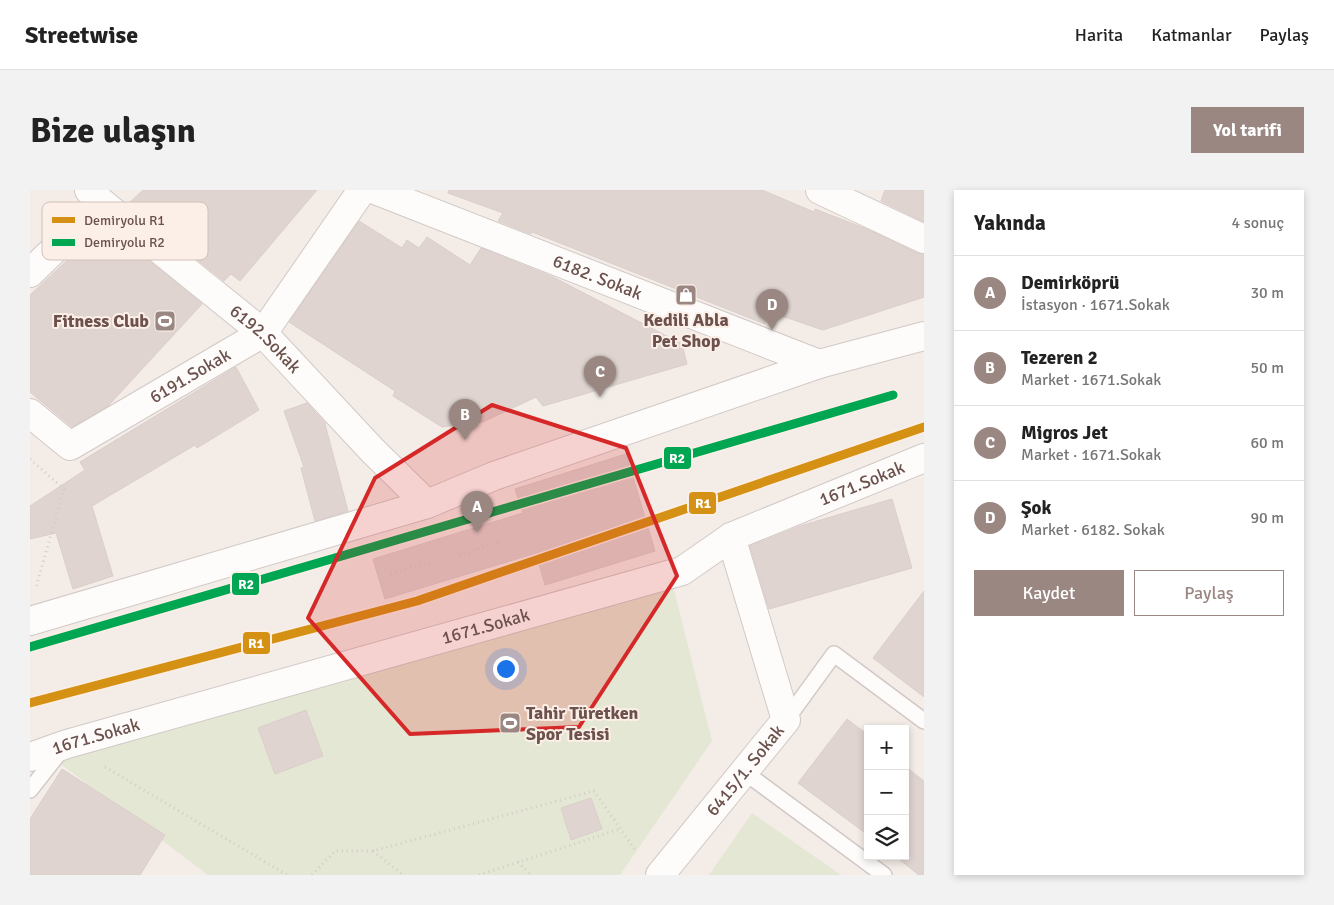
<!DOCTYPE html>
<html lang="tr">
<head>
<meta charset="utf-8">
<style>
	:root { --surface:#fff; --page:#f2f2f2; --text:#222; --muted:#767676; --line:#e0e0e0; --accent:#9b8782 }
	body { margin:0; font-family:Signika,sans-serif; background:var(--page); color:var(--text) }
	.controls { position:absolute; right:15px; bottom:15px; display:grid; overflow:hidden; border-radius:0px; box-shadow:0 2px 8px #0003 }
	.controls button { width:45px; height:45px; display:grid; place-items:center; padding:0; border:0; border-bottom:1px solid var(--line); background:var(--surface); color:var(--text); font:25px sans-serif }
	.you { position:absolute; left:475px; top:478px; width:18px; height:18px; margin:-12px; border:4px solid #fff; border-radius:50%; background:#1a73e8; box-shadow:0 0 0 8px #1a73e833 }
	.badge { display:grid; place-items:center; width:32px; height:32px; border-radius:50%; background:var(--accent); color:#fff; font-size:16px; font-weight:700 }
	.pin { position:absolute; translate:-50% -41px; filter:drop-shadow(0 1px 2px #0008) }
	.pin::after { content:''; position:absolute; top:26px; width:18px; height:15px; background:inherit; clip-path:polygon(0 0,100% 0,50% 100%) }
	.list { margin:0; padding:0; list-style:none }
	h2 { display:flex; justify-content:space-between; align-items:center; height:65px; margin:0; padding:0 20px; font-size:21px }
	h2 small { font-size:16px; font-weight:400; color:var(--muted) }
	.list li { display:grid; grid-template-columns:32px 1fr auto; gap:15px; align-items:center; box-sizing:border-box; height:75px; padding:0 20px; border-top:1px solid var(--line) }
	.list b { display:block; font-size:19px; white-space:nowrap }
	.list p { margin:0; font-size:16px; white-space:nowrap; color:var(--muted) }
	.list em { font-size:16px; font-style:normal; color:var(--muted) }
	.actions { display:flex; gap:10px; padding:15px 20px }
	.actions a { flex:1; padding:11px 0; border:1px solid var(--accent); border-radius:0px; text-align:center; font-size:18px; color:var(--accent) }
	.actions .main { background:var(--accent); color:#fff }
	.icon { flex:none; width:28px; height:28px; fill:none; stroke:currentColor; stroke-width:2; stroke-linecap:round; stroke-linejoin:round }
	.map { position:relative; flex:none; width:894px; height:685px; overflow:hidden; border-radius:0px }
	header { display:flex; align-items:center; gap:30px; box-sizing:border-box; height:70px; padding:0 25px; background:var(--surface); border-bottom:1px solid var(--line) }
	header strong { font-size:24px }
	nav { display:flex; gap:28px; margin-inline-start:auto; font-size:18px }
	.intro { display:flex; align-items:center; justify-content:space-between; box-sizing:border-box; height:120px; padding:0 30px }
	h1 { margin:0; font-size:35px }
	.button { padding:12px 22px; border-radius:0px; background:var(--accent); color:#fff; font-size:18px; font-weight:700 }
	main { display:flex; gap:30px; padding:0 30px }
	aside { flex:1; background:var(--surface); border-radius:0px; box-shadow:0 2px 8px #0003 }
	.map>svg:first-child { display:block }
</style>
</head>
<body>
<header>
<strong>Streetwise</strong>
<nav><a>Harita</a><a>Katmanlar</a><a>Paylaş</a></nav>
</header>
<div class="intro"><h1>Bize ulaşın</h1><a class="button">Yol tarifi</a></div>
<main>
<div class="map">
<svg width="894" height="685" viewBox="0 0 894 685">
	<rect width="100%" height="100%" fill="#f3ece7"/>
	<path fill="#e4e7d3" d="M 643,396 L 682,551 L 590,685 L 178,685 L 24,569 Z
		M 722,623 L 811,685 L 679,685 Z"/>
	<path fill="#dfd4d0" stroke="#dbceca" d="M 113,0 L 287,0 L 210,91 L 201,84 L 194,91 L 98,14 Z
		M 419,0 L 732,0 L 784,22 L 785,19 L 839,40 L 887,63 L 894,64 L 894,107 L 793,140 L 740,122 L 735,134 L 502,42 L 501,44 L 468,31 L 473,23 L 418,3 Z
		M 855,0 L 894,0 L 894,32 L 851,11 Z
		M 329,31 L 372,58 L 377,50 L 389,58 L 397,47 L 440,75 L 451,58 L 523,87 L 652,154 L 657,174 L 513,216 L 506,207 L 453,232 L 412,237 L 363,206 L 365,201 L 259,132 Z
		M 75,35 L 172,114 L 78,216 L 42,237 L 0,202 L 0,105 Z
		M 206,177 L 229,220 L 167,258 L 165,255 L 62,316 L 83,386 L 43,399 L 26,343 L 0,349 L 0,316 L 55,280 L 50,272 Z
		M 277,213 L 296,234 L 295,234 L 318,321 L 285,331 L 271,278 L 274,277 L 254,221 Z
		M 596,264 L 625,361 L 515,395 L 506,363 L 355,409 L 343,369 L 493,323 L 485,299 Z
		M 862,309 L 882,378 L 739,419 L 720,356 L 770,336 Z
		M 894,401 L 894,507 L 843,468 Z
		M 276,520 L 293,566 L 245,584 L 228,538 Z
		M 817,529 L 838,545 L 838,645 L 768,593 Z
		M 876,577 L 894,591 L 894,685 L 889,685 L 865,666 L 875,666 Z
		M 32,579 L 135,645 L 110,685 L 0,685 L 0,629 Z
		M 561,608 L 572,639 L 541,650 L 531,618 Z"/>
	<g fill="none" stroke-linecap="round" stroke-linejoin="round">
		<g stroke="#d2c9c6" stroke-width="18">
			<path id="service" d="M 756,530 L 804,464 L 894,531
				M 713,581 L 854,685
				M 0,600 L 33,558"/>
		</g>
		<g stroke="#d2c9c6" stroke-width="30">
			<g id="minor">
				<path id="s1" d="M 59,0 L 72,13 L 233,143 L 343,261 L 397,314"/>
				<path id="s2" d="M 345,0 L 789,174"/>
				<path d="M 790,0 L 894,49"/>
				<path d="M 0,83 L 72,13"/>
				<path id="s3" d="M 0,223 L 40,256 L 233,143 L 332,0"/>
				<path id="s4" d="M 0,567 L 37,554 L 652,381 L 701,347 L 894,268"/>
				<path id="s5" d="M 630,685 L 756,530 L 701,347"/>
			</g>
		</g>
		<g stroke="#d2c9c6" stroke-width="30">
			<path id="tertiary" d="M 0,431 L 397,314 L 464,286 L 789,174 L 894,146"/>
		</g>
		<path stroke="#d4cbc9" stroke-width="3" stroke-dasharray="1 4" stroke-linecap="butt" d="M 0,269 L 34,299 L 6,397
			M 429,365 L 468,352
			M 361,384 L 405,371
			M 75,577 L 257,685
			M 343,661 L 373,685
			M 488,672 L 501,685
			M 282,685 L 305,661 L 343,661 L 564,601 L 606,661
			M 449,685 L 590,639"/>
		<use href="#service" stroke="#fdfcfb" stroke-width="15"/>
		<use href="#minor" stroke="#fdfcfb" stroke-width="28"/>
		<use href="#tertiary" stroke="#fdfcfb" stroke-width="28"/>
		<g stroke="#fcefe7" stroke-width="12">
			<path id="rail-1" d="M 0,513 L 387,411 L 894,237"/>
		</g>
		<g stroke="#fcefe7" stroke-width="12">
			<path id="rail-2" d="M 0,457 L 863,205"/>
		</g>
		<use href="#rail-1" stroke="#d49113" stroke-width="9"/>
		<use href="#rail-2" stroke="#00a651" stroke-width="9"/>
	</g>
	<path fill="#d62828" fill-opacity="0.2" stroke="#d62828" stroke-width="4" stroke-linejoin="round" d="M 462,215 L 596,258 L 647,386 L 549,537 L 380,544 L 278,428 L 345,288 Z"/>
	<defs>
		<g id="shop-square" transform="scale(1.125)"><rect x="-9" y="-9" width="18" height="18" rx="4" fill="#9b8782" stroke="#fcefe7"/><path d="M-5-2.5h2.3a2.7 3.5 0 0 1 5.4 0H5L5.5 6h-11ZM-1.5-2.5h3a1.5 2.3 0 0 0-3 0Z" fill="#fff"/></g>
		<g id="stadium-square" transform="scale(1.125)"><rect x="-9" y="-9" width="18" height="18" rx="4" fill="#9b8782" stroke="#fcefe7"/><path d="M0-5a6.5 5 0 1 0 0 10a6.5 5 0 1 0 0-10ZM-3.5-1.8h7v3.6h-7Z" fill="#fff"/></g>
	</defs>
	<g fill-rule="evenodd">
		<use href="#shop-square" x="656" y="105"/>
		<use href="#stadium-square" x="135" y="131"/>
		<use href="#stadium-square" x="480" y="533"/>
	</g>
	<g text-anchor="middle" stroke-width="4" stroke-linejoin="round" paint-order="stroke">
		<g font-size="18" fill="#6c514c" stroke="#fcefe7">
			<text dy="6" stroke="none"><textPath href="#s2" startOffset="239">6182. Sokak</textPath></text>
			<text dy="6" stroke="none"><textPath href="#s1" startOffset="231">6192.Sokak</textPath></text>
			<text dy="6" stroke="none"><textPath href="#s3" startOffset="191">6191.Sokak</textPath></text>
			<text dy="6" stroke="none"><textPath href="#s4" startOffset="879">1671.Sokak</textPath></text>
			<text dy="6" stroke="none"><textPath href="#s4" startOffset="474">1671.Sokak</textPath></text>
			<text dy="6" stroke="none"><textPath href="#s4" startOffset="69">1671.Sokak</textPath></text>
			<text dy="6" stroke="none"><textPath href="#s5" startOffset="135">6415/1. Sokak</textPath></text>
		</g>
		<g font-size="18" font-weight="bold" fill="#6c514c" stroke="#fcefe7">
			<text x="656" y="136">Kedili Abla<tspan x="656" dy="21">Pet Shop</tspan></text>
			<text x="119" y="137" text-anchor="end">Fitness Club</text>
			<text x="496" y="529" text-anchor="start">Tahir Türetken<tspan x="496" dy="21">Spor Tesisi</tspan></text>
		</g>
	</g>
	<rect x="12" y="12" width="166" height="58" rx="8" fill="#fcefe7" stroke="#d1c0b8" stroke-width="1"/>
	<rect x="22" y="27" width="23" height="6" fill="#d49113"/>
	<rect x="22" y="49" width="23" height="7" fill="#00a651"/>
	<g font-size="14" fill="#6c514c">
		<text x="54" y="35">Demiryolu R1</text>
		<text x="54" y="57">Demiryolu R2</text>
	</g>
	<g stroke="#fcefe7" stroke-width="2">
		<rect x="633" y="256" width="29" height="24" rx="5" fill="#00a651"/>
		<rect x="658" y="301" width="29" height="24" rx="5" fill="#d49113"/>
		<rect x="201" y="382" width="29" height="24" rx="5" fill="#00a651"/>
		<rect x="212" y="441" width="29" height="24" rx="5" fill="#d49113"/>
	</g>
	<g font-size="14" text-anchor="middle" font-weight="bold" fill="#fff">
		<text x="647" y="273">R2</text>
		<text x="673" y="318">R1</text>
		<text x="216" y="399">R2</text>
		<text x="226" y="458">R1</text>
	</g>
</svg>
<div class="controls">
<button>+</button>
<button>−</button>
<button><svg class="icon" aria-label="layers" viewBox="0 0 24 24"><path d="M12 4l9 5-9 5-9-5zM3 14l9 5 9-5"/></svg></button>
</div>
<div class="you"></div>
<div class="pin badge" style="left:447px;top:342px">A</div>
<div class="pin badge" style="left:435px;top:250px">B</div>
<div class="pin badge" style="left:570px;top:207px">C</div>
<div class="pin badge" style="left:742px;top:140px">D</div>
</div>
<aside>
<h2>Yakında<small>4 sonuç</small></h2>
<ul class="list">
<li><span class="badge">A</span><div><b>Demirköprü</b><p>İstasyon · 1671.Sokak</p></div><em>30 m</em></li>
<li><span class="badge">B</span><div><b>Tezeren 2</b><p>Market · 1671.Sokak</p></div><em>50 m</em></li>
<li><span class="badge">C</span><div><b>Migros Jet</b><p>Market · 1671.Sokak</p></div><em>60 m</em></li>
<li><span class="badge">D</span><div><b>Şok</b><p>Market · 6182. Sokak</p></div><em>90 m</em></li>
</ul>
<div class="actions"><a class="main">Kaydet</a><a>Paylaş</a></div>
</aside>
</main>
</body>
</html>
